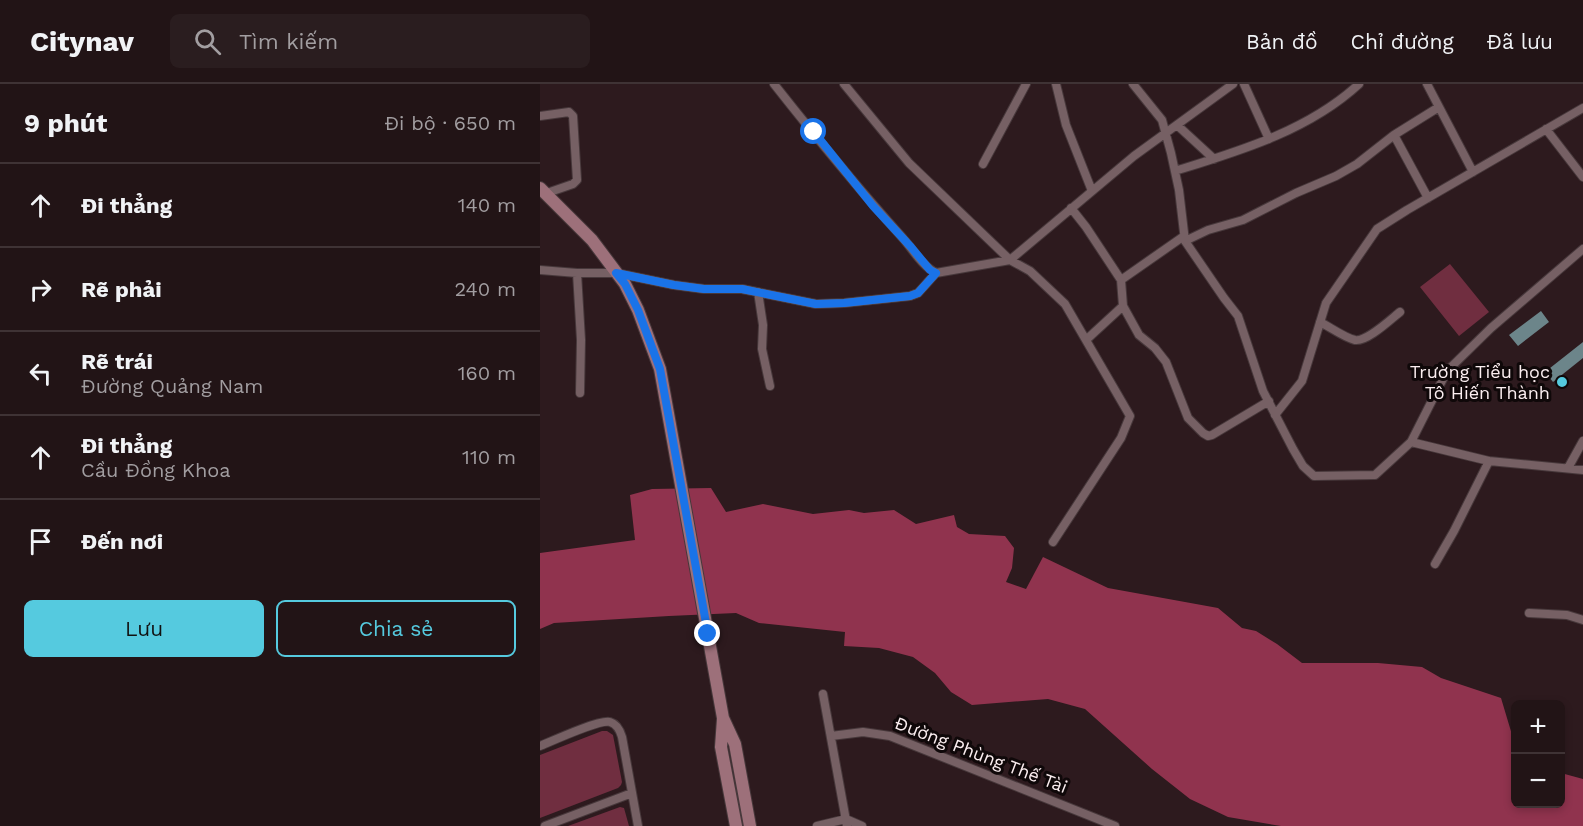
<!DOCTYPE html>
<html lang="vi">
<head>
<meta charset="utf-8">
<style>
	:root { --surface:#221416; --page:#2a1d1f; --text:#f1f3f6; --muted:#a29ea1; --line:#3f3335; --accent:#55cadf }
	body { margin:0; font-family:"Work Sans",sans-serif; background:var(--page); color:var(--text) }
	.controls { position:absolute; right:18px; bottom:18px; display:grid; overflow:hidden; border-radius:9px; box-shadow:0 3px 9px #0003 }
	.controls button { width:54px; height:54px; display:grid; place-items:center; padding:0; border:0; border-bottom:2px solid var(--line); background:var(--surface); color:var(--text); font:30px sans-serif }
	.stop { position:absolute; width:18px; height:18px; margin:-14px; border:4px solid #1a73e8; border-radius:50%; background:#fff }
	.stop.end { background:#1a73e8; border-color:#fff; box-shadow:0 2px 6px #0008 }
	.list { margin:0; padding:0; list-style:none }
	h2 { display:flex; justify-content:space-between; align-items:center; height:78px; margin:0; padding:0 24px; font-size:26px }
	h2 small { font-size:20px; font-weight:400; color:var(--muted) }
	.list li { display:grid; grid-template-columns:39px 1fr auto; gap:18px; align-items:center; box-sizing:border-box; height:84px; padding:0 24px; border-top:2px solid var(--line) }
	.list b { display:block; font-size:22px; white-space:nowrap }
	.list p { margin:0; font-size:20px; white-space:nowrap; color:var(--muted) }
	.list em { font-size:20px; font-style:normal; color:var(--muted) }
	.actions { display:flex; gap:12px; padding:18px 24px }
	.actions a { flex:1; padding:14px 0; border:2px solid var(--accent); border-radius:9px; text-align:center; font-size:21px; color:var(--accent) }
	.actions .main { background:var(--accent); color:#111 }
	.icon { flex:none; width:33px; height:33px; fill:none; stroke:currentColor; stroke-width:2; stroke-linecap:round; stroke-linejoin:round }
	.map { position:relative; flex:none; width:1043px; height:742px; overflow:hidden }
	header { display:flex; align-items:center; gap:36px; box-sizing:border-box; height:84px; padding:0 30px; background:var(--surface); border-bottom:2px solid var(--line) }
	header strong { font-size:28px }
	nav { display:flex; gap:33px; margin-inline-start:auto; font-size:21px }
	.search { width:420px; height:54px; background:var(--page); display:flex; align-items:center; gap:15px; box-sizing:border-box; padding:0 21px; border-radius:9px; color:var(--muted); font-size:22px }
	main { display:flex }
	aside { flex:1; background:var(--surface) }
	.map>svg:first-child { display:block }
</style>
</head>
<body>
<header>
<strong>Citynav</strong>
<div class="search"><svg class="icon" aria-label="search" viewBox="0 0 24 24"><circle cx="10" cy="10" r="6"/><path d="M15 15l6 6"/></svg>Tìm kiếm</div>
<nav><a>Bản đồ</a><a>Chỉ đường</a><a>Đã lưu</a></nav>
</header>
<main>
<aside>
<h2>9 phút<small>Đi bộ · 650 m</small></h2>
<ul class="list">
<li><svg class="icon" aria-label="ahead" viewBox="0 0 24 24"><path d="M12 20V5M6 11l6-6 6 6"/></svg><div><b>Đi thẳng</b></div><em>140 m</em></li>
<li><svg class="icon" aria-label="right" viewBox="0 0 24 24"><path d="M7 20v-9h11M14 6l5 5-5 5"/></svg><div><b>Rẽ phải</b></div><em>240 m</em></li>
<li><svg class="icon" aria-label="left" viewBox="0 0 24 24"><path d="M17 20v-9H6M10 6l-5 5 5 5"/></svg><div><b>Rẽ trái</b><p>Đường Quảng Nam</p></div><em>160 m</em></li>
<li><svg class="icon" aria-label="ahead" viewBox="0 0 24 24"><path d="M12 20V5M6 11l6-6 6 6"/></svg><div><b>Đi thẳng</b><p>Cầu Đồng Khoa</p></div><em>110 m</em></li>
<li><svg class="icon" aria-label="arrive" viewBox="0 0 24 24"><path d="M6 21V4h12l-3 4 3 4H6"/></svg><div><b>Đến nơi</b></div></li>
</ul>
<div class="actions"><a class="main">Lưu</a><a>Chia sẻ</a></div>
</aside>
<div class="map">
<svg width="1043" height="742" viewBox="0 0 1043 742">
	<rect width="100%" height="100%" fill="#2d1a1e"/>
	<path fill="#702e40" d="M 910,180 L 949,228 L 919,252 L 880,203 Z
		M 62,647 L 67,647 L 73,651 L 82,698 L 81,701 L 78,704 L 0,734 L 0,671 Z
		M 80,723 L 84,724 L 89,742 L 28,742 Z"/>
	<path fill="#90334e" d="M 171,404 L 186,428 L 223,420 L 273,430 L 309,426 L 324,429 L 354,426 L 376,440 L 414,431 L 417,443 L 429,450 L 465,452 L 474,464 L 472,484 L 466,498 L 486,505 L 503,473 L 568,504 L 678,524 L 702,544 L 716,547 L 737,560 L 762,579 L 838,579 L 882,583 L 901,594 L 961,614 L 973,654 L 975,658 L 975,720 L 1020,720 L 1021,689 L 1043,695 L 1043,742 L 741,742 L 688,733 L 650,715 L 612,685 L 545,625 L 508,615 L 432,621 L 411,608 L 395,589 L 373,573 L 339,564 L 304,562 L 305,548 L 219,539 L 196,529 L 129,532 L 14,539 L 0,545 L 0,469 L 95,456 L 90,411 L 112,405 Z"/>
	<path fill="#6c858a" d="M 1001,227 L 1009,238 L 978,262 L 969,251 Z
		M 1043,258 L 1043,274 L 1013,298 L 1005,288 Z"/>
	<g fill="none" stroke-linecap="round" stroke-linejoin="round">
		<g stroke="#47383b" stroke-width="10">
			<path id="street" d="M 234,0 C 275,52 317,103 361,152 C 372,164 382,182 396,189
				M 304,0 L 369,79 L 470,176 L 490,187 L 525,220 L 590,332 L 581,354 L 513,458
				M 516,0 L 526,41 L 552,107
				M 593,0 L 622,36 L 631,69 L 639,106 L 645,157 L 684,214 L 698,232 L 723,307 L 753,365 L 763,382 L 774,392 L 835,391 L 871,358 L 907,287 L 951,244 L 1043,165
				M 704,0 L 729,55
				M 887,0 L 933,88
				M 0,32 L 29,28 L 33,32 L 37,96 L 33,100 L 7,109
				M 637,41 L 674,75
				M 1006,45 L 1043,93
				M 854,51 L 888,114
				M 443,80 L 486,0
				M 635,87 C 699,67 768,47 819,0
				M 531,124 L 546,143 L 581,196 L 583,222 L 599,251 L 615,264 L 626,278 L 648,334 L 663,349 L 668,352 L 672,351 L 729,317
				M 645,157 L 668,146 L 703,136 L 756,109 L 796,92 L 817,80 L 854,51 L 899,23
				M 0,186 L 37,189 L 76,189 L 134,201 L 164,205 L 202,205 L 276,220 L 304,219 L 370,212 L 378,209 L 396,189 L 470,176 L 594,72 L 693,0
				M 37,189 L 41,256 L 40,309
				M 581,196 L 644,152
				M 218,208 L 223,241 L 222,265 L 230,302
				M 780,238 C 790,243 805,254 815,256 C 827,258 851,235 860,228
				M 546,256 L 583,222
				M 735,331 L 762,297 L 786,219 L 837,145 L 867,126 L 1043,24
				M 871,358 L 949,377 L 1043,386
				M 1028,384 L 1043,357
				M 895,480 L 914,447 L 949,377
				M 989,529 L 1027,531 L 1043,536
				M 283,610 L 307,742
				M 291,652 L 323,648 L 350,652 L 575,742
				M 0,662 C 12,657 60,635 70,638 C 77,640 80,646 82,653 L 98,742
				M 5,742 L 92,709
				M 277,742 L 306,735 L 322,742"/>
		</g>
		<g stroke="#47383b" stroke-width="14">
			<path id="secondary" d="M 0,104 L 52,156 L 85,200 L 98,226 L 120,285 L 183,634 L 195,660 L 210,742
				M 183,635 L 181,663 L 196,742"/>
		</g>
		<use href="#street" stroke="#766064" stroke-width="8"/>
		<use href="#secondary" stroke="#9d707a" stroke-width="12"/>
	</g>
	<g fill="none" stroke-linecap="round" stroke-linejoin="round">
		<path stroke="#1a73e8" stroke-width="8" d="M 168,550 L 120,285 L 98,226 L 85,200 L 76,189 L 134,201 L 164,205 L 202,205 L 276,220 L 304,219 L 370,212 L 378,209 L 396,189 L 390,186 L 371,163 L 333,122 L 274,48"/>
	</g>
	<circle fill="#55cadf" stroke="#0f0809" stroke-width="2" cx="1022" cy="298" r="6"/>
	<g text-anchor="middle" stroke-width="6" stroke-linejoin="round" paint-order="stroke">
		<g font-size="18" fill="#fbeef0" stroke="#0f0809" text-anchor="end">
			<text x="1010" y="294">Trường Tiểu học<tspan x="1010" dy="21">Tô Hiến Thành</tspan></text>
		</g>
		<g font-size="18" fill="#fbeef0" stroke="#0f0809">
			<text transform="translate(441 671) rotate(21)" y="6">Đường Phùng Thế Tài</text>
		</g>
	</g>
</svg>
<div class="controls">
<button>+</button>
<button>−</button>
</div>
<div class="stop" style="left:274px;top:48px"></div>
<div class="stop end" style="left:168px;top:550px"></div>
</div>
</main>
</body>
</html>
